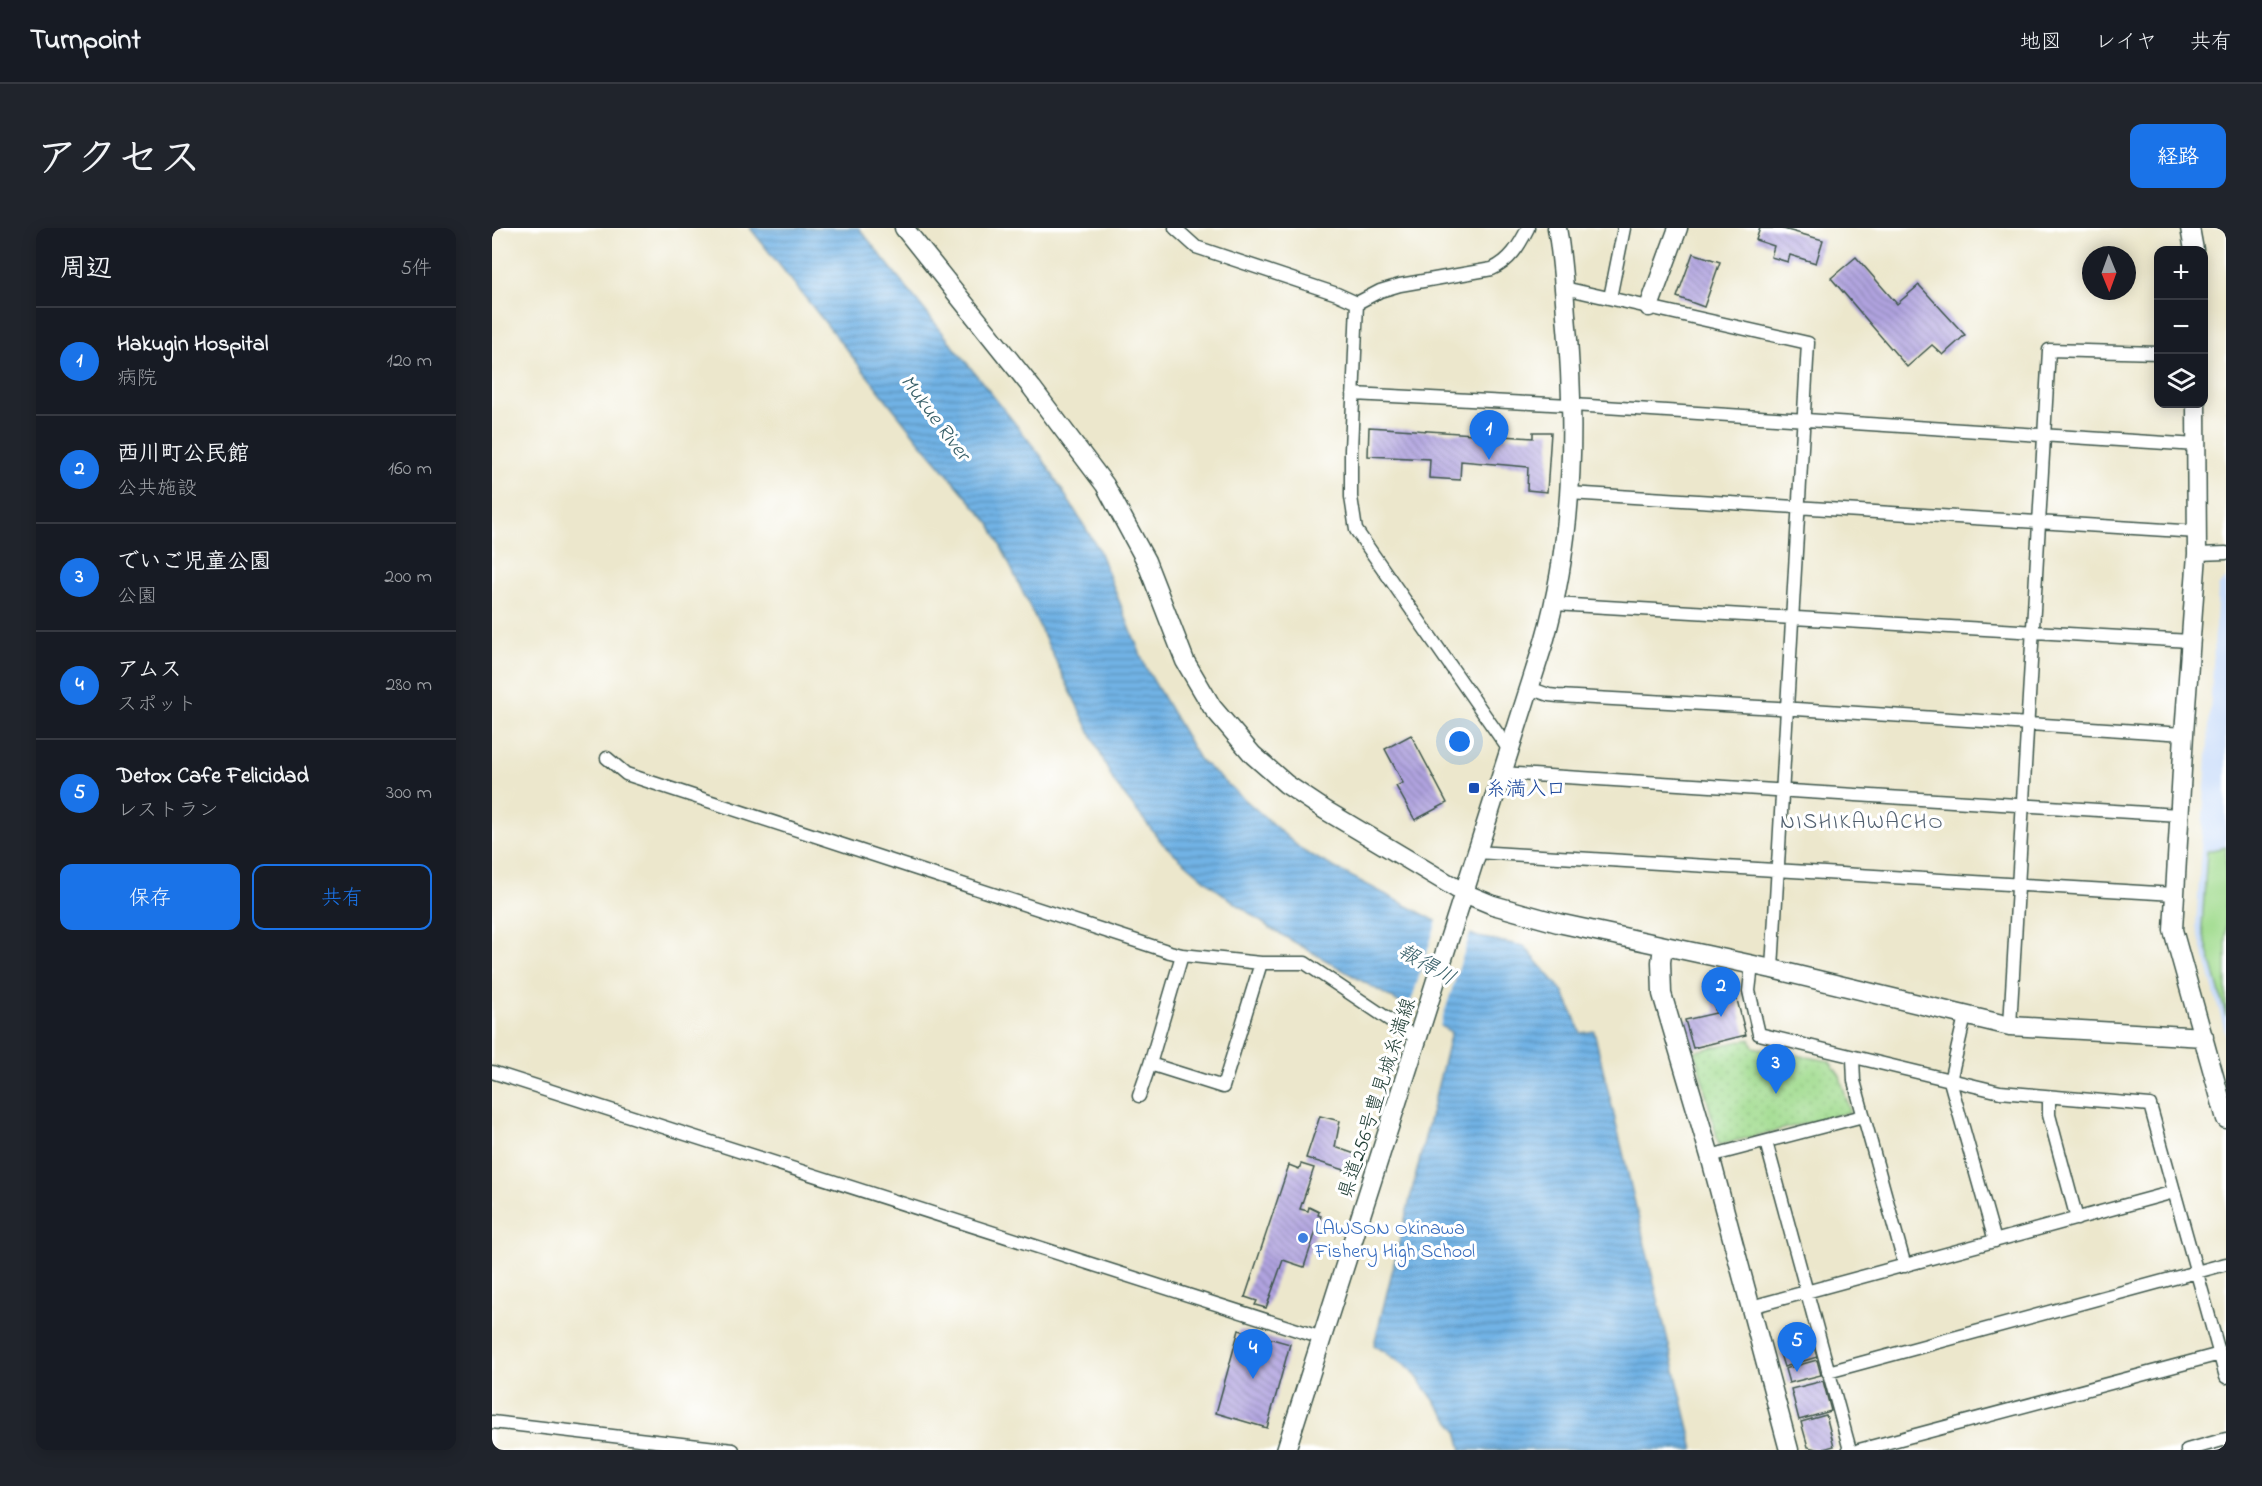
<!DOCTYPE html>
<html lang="ja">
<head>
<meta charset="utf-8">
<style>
	:root { --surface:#171b24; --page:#20242c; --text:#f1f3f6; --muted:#9ea1a6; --line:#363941; --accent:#1a73e8 }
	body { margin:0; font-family:"Indie Flower","Klee One",sans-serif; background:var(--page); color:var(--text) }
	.controls { position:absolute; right:18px; top:18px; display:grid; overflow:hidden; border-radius:12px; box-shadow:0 3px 15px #0003 }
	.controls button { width:54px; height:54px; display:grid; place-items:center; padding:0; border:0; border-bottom:2px solid var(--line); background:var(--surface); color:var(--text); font:30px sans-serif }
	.compass { position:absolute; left:1590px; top:18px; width:54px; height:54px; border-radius:50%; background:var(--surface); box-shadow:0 3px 15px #0003; rotate:179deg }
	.you { position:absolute; left:968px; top:514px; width:21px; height:21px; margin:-15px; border:4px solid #fff; border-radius:50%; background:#1a73e8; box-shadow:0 0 0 9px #1a73e833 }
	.badge { display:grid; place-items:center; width:39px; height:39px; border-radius:50%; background:var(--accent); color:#fff; font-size:20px; font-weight:700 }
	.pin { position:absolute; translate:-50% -50px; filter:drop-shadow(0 2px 3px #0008) }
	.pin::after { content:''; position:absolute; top:32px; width:21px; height:18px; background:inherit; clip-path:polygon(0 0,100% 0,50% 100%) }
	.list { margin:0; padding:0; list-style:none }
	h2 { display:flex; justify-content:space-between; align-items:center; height:78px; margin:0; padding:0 24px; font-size:26px }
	h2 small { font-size:20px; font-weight:400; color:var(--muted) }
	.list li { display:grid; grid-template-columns:39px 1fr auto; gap:18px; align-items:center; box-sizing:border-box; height:108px; padding:0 24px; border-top:2px solid var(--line) }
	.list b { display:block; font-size:22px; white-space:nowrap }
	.list p { margin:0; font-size:20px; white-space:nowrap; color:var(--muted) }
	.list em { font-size:20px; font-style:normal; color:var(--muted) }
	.actions { display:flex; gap:12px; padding:18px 24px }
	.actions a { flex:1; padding:14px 0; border:2px solid var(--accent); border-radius:12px; text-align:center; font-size:21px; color:var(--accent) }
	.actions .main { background:var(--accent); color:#fff }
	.icon { flex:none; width:33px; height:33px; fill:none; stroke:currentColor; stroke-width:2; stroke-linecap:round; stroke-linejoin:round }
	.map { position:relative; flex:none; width:1734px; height:1222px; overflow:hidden; border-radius:12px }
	header { display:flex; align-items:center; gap:36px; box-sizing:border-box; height:84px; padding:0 30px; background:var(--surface); border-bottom:2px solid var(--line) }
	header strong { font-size:28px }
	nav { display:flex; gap:33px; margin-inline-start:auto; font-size:21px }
	.intro { display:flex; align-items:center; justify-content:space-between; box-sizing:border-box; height:144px; padding:0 36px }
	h1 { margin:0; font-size:42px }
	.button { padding:15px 27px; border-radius:12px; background:var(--accent); color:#fff; font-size:21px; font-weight:700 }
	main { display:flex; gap:36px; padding:0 36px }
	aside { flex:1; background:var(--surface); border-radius:12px; box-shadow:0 3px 15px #0003 }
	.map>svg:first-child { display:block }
</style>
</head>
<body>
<header>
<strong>Turnpoint</strong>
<nav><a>地図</a><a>レイヤ</a><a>共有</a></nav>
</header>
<div class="intro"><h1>アクセス</h1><a class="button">経路</a></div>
<main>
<aside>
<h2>周辺<small>5件</small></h2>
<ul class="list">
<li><span class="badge">1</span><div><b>Hakugin Hospital</b><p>病院</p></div><em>120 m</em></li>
<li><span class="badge">2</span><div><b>西川町公民館</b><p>公共施設</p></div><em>160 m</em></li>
<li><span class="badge">3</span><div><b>でいご児童公園</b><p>公園</p></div><em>200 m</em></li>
<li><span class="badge">4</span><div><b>アムス</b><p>スポット</p></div><em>280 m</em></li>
<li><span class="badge">5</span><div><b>Detox Cafe Felicidad</b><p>レストラン</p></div><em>300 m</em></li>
</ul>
<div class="actions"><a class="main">保存</a><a>共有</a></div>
</aside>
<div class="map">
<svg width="1734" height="1222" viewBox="0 0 1734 1222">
	<defs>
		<pattern id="park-dots" width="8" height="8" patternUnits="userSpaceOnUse" patternTransform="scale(1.5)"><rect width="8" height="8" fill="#a2dc90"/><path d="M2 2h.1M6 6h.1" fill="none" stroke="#8bbe7d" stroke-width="1.8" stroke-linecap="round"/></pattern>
		<pattern id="water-rules" width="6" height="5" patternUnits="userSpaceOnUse" patternTransform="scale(1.5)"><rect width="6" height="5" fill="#71b2e5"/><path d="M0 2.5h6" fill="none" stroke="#5c92ba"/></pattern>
		<pattern id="building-back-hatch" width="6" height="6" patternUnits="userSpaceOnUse" patternTransform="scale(1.5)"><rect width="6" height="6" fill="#b0a3df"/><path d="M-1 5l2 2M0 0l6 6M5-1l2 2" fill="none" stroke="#8f86b6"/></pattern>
	</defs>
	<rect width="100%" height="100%" fill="#fff"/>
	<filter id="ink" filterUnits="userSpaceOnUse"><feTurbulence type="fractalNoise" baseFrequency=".0167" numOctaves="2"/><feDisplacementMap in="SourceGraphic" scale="12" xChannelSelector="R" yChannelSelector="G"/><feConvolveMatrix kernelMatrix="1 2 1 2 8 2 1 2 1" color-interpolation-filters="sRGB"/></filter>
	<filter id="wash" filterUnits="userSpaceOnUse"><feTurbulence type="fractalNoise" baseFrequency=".008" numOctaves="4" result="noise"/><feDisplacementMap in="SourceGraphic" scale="24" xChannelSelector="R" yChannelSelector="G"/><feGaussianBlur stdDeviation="1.35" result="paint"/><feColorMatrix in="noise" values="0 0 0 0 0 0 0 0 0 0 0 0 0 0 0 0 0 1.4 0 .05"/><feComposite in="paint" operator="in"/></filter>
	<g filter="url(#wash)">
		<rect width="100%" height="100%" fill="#ece7cc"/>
		<path fill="#c8dcf9" d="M 1734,351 L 1734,808 L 1704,698 L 1726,359 Z"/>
		<path fill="#a2dc90" stroke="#608c62" stroke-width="1.5" d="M 1734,619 L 1734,788 L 1710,700 L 1715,623 Z"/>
		<path fill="url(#park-dots)" stroke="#608c62" stroke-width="1.5" d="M 1258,811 L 1261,819 L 1337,833 L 1348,848 L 1358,884 L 1227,917 L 1203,823 Z"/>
		<path fill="url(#water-rules)" stroke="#48788c" stroke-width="1.5" d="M 258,0 L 367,0 L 549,228 L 606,320 L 654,440 L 707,531 L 811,623 L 942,692 L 986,709 L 1032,718 L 1072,765 L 1089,805 L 1102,803 L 1202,1222 L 970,1222 L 965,1203 L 919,1141 L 882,1117 L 959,804 L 778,700 L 724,661 L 671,616 L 622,554 L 498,296 L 428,214 Z"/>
		<path fill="#ece7cc" d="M 946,690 L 979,703 L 947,801 L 916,783 Z"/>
		<g id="blocks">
			<path fill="url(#building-back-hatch)" d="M 1268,0 L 1288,0 L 1331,12 L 1324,35 L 1298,27 L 1296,34 L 1279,29 L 1282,18 L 1264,12 Z
				M 1201,25 L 1228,34 L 1212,79 L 1185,69 Z
				M 1364,29 L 1405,76 L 1427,57 L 1473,107 L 1451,127 L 1440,117 L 1415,139 L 1339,50 Z
				M 877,199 L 1041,210 L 1041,204 L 1059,204 L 1055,264 L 1035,262 L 1036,239 L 969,233 L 968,252 L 937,250 L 938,231 L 876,228 Z
				M 919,507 L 955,575 L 923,592 L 904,558 L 911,555 L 893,521 Z
				M 1242,760 L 1254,807 L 1201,820 L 1193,792 L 1224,785 L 1219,765 Z
				M 828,888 L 848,893 L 843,919 L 863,926 L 859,944 L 814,930 Z
				M 809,936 L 822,940 L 808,981 L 816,983 L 817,979 L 827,984 L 826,987 L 829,988 L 812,1039 L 791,1032 L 774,1080 L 763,1077 L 765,1073 L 753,1069 L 797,937 L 807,941 Z
				M 747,1102 L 798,1116 L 775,1200 L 724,1185 Z
				M 1321,1116 L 1325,1129 L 1292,1139 L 1288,1126 Z
				M 1325,1132 L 1329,1147 L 1297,1155 L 1293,1141 Z
				M 1331,1153 L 1339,1183 L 1307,1192 L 1299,1161 Z
				M 1334,1187 L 1342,1218 L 1328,1222 L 1316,1219 L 1309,1194 Z"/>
		</g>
	</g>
	<g filter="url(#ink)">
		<use href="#blocks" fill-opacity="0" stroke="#3e564b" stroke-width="1.5"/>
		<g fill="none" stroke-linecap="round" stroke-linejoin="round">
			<g stroke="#3e564b" stroke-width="15">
				<path id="street" d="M 683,0 L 704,19 L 845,66 L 865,75
					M 1072,60 L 1316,115 L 1280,741
					M 1118,70 L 1132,0
					M 865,75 L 859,222 L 859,269 L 864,302 L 1017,522
					M 865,75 L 888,63 L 908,57 L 1000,41 C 1018,33 1027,18 1036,0
					M 861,166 L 1097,178 L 1705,217
					M 1077,265 L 1706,304
					M 1705,326 L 1734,325
					M 1062,376 L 1698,413
					M 1037,460 L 1057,467 L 1066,468 L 1304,481 L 1692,506
					M 115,530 L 134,546 L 678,724 L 690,727 L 769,735 L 813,735 L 926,811
					M 1009,545 L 1687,587
					M 984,624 L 1682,666
					M 690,727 L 658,836 L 731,859 L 769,735
					M 1260,737 L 1257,763 L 1267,806 L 1508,864 L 1658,877 L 1734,1149
					M 1473,788 L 1458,853 L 1503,1013
					M 1518,798 L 1557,122 L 1666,125
					M 1361,830 L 1362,853 L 1413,1038
					M 0,844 L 830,1110
					M 647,868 L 658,836
					M 1557,869 L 1557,887 L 1585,991
					M 1274,914 L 1358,1222
					M 1218,928 L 1371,888
					M 1259,1079 L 1682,964
					M 1336,1144 L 1734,1036
					M 0,1194 L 241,1222
					M 1367,1222 L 1728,1126
					M 1695,1222 L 1734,1211"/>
			</g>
			<g stroke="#3e564b" stroke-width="21">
				<path id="secondary" d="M 412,0 L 540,160 L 613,257 L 654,333 L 693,433 L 720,479 L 761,527 L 794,556 L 833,582 L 972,665 L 1001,677 L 1066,695 L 1280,741 L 1518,798 L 1712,809
					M 1698,0 L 1702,22
					M 1157,79 L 1186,0
					M 1704,176 L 1705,326 L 1692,506 L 1681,702 L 1734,891
					M 1171,718 L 1169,734 L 1170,766 L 1218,928 L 1297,1222
					M 794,1222 L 1052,414 C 1082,310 1084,195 1074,87 C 1072,58 1070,28 1065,0"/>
			</g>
			<use href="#street" stroke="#fff" stroke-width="12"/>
			<use href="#secondary" stroke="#fff" stroke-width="18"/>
		</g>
	</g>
	<rect fill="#1a4fb4" stroke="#fff" stroke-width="2" x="976" y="554" width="12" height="12" rx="3"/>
	<circle fill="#3f7fe0" stroke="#fff" stroke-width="2" cx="811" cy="1010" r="6"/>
	<g text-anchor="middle" stroke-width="6" stroke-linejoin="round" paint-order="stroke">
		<g font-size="20" fill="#164399" stroke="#fff" text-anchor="start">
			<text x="994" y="567">糸満入口</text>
		</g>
		<g font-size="20" fill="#1f3d34" stroke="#fff">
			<text transform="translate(884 870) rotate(-72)" y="7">県道256号豊見城糸満線</text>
		</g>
		<g font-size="20" fill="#366cbe" stroke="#fff" text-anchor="start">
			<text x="823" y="1006">LAWSON Okinawa<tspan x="823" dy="23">Fishery High School</tspan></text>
		</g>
		<g font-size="21" font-style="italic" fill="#386069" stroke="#fff">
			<text transform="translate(444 189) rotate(53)" y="7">Mukue River</text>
			<text transform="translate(935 736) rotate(30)" y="7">報得川</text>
		</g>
		<g font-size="22" letter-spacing="1.5" fill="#526170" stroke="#fff">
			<text x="1370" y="600">NISHIKAWACHO</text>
		</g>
	</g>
</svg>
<div class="controls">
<button>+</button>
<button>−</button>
<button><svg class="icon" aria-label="layers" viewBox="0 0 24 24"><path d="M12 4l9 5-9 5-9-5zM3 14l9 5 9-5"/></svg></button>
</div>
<svg class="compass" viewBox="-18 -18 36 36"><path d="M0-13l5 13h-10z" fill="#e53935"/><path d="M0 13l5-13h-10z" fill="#9ea1a6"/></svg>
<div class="you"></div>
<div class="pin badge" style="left:997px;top:232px">1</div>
<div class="pin badge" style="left:1229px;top:789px">2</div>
<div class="pin badge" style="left:1284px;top:866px">3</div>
<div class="pin badge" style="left:761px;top:1151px">4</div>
<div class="pin badge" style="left:1305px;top:1144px">5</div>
</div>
</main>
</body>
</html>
